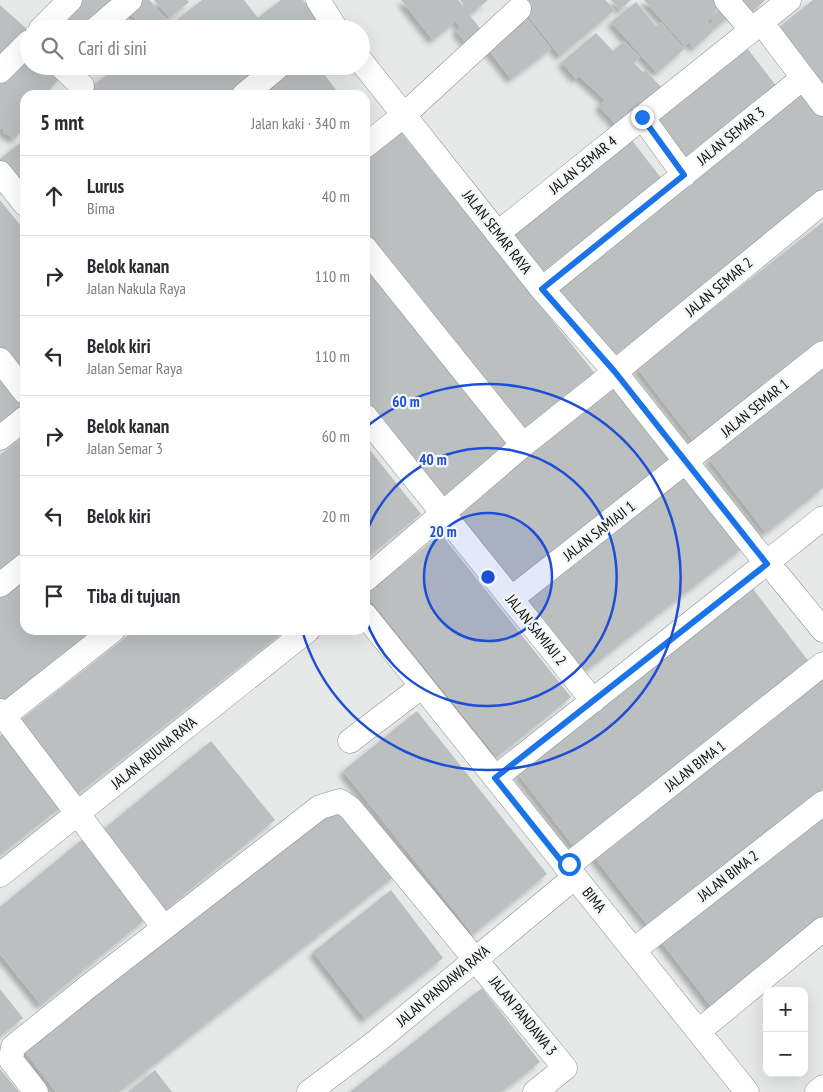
<!DOCTYPE html>
<html lang="id">
<head>
<meta charset="utf-8">
<style>
	:root { --surface:#fff; --page:#f7f7f7; --text:#2b2b33; --muted:#7c7c81; --line:#e1e1e2 }
	body { margin:0; font-family:"PT Sans Narrow",sans-serif; background:var(--page); color:var(--text) }
	.controls { position:absolute; right:15px; bottom:15px; display:grid; overflow:hidden; border-radius:10px; box-shadow:0 5px 20px #0002 }
	.controls button { width:45px; height:45px; display:grid; place-items:center; padding:0; border:0; border-bottom:1px solid var(--line); background:var(--surface); color:var(--text); font:25px sans-serif }
	.stop { position:absolute; width:15px; height:15px; margin:-11px; border:4px solid #1a73e8; border-radius:50%; background:#fff }
	.stop.end { background:#1a73e8; border-color:#fff; box-shadow:0 1px 5px #0008 }
	.list { margin:0; padding:0; list-style:none }
	h2 { display:flex; justify-content:space-between; align-items:center; height:65px; margin:0; padding:0 20px; font-size:21px }
	h2 small { font-size:16px; font-weight:400; color:var(--muted) }
	.list li { display:grid; grid-template-columns:32px 1fr auto; gap:15px; align-items:center; box-sizing:border-box; height:80px; padding:0 20px; border-top:1px solid var(--line) }
	.list b { display:block; font-size:19px; white-space:nowrap }
	.list p { margin:0; font-size:16px; white-space:nowrap; color:var(--muted) }
	.list em { font-size:16px; font-style:normal; color:var(--muted) }
	.icon { flex:none; width:28px; height:28px; fill:none; stroke:currentColor; stroke-width:2; stroke-linecap:round; stroke-linejoin:round }
	.map { position:relative; flex:none; width:823px; height:1092px; overflow:hidden }
	.search { position:absolute; background:var(--surface); box-shadow:0 5px 20px #0002; left:20px; top:20px; width:350px; height:55px; display:flex; align-items:center; gap:12px; box-sizing:border-box; padding:0 18px; border-radius:28px; color:var(--muted); font-size:19px }
	.panel { position:absolute; background:var(--surface); box-shadow:0 5px 20px #0002; left:20px; top:90px; width:350px; height:545px; border-radius:15px }
	.map>svg:first-child { display:block }
</style>
</head>
<body>
<div class="map">
<svg width="823" height="1092" viewBox="0 0 823 1092">
	<defs>
		<filter id="shadow"><feDropShadow dx="-4.5" dy="4.5" stdDeviation="2.5" flood-color="#0004"/></filter>
	</defs>
	<rect width="100%" height="100%" fill="#e6e9e8"/>
	<path fill="#bbbfbf" filter="url(#shadow)" d="M 72,0 L 117,0 L 86,29 L 68,3 Z
		M 136,0 L 149,0 L 167,20 L 158,29 L 144,29 L 126,9 Z
		M 154,0 L 187,0 L 189,2 L 170,18 Z
		M 202,0 L 244,0 L 258,18 L 281,0 L 303,0 L 322,24 L 316,29 L 165,29 Z
		M 401,0 L 458,0 L 482,31 L 466,43 L 456,31 L 460,27 L 456,21 L 433,40 Z
		M 460,0 L 488,0 L 471,14 Z
		M 520,0 L 605,0 L 615,10 L 560,56 L 517,2 Z
		M 611,0 L 631,0 L 620,10 Z
		M 644,0 L 715,0 L 721,6 L 712,13 L 713,15 L 726,4 L 733,13 L 714,29 L 710,25 L 714,21 L 710,17 L 705,21 L 713,31 L 694,48 L 689,42 L 685,46 Z
		M 732,0 L 765,0 L 747,17 Z
		M 813,0 L 823,0 L 823,86 L 777,29 Z
		M 636,2 L 656,26 L 661,22 L 684,49 L 657,73 L 611,22 Z
		M 0,5 L 29,31 L 0,66 Z
		M 70,7 L 84,29 L 48,29 Z
		M 122,11 L 137,29 L 101,29 Z
		M 526,17 L 551,49 L 511,79 L 486,47 Z
		M 596,33 L 613,51 L 624,41 L 640,57 L 634,63 L 643,72 L 645,70 L 663,89 L 619,128 L 599,106 L 605,100 L 579,76 L 576,79 L 562,62 Z
		M 29,46 L 29,66 L 53,66 L 62,75 L 45,95 L 25,95 L 25,125 L 15,139 L 3,132 L 3,128 L 0,130 L 0,82 L 4,85 L 7,83 L 0,76 Z
		M 747,48 L 777,87 L 685,159 L 655,120 Z
		M 118,66 L 269,66 L 232,95 L 81,95 Z
		M 293,66 L 318,66 L 340,95 L 256,95 Z
		M 804,88 L 823,113 L 823,192 L 607,362 L 549,288 Z
		M 397,127 L 597,376 L 522,436 L 365,239 L 365,153 Z
		M 25,139 L 25,198 L 0,166 L 0,159 Z
		M 631,139 L 661,178 L 542,272 L 511,233 Z
		M 0,200 L 25,231 L 25,384 L 0,353 Z
		M 823,222 L 823,341 L 694,442 L 637,368 Z
		M 365,257 L 512,441 L 438,501 L 365,410 Z
		M 0,368 L 25,403 L 0,423 Z
		M 823,369 L 823,488 L 766,533 L 709,459 Z
		M 617,382 L 675,456 L 509,587 L 452,513 Z
		M 25,435 L 25,554 L 0,574 L 0,455 Z
		M 365,444 L 421,514 L 365,559 Z
		M 687,473 L 744,547 L 578,677 L 521,604 Z
		M 441,534 L 571,697 L 497,757 L 366,594 Z
		M 25,574 L 25,630 L 105,630 L 0,706 L 0,594 Z
		M 753,589 L 810,663 L 575,848 L 518,774 Z
		M 135,630 L 286,630 L 71,799 L 14,725 Z
		M 823,670 L 823,789 L 648,926 L 591,853 Z
		M 417,711 L 547,874 L 473,934 L 343,771 Z
		M 9,729 L 67,802 L 0,855 L 0,736 Z
		M 211,741 L 275,820 L 163,912 L 99,833 Z
		M 340,806 L 397,874 L 119,1092 L 56,1092 L 23,1049 Z
		M 823,806 L 823,923 L 713,1009 L 656,935 Z
		M 84,838 L 148,917 L 41,1005 L 0,954 L 0,907 Z
		M 391,890 L 443,958 L 365,1019 L 313,952 Z
		M 482,988 L 540,1062 L 501,1092 L 350,1092 Z
		M 0,989 L 23,1018 L 0,1036 Z
		M 0,1069 L 6,1076 L 19,1092 L 0,1092 Z
		M 155,1070 L 172,1092 L 128,1092 Z"/>
	<g fill="none" stroke-linecap="round" stroke-linejoin="round">
		<g stroke="#8d918f" stroke-width="25">
			<path id="minor" d="M 318,0 L 336,29
				M 726,0 L 752,30
				M 761,22 L 823,104
				M 41,29 L 70,0
				M 96,29 L 130,0
				M 361,61 L 542,289 L 615,372 L 767,564
				M 61,66 L 82,86
				M 0,71 L 29,42
				M 244,95 L 279,66
				M 642,117 L 684,175
				M 365,146 L 404,115 L 519,9
				M 0,173 L 25,204
				M 498,233 L 789,0
				M 365,248 L 523,445
				M 542,289 L 803,78
				M 0,360 L 25,392
				M 365,416 L 593,701
				M 0,438 L 25,418
				M 778,575 L 823,630
				M 365,580 L 523,445 L 615,372 L 823,202
				M 0,585 L 25,565
				M 511,599 L 823,353
				M 365,615 L 747,1092
				M 0,711 L 164,928
				M 0,719 L 113,630
				M 350,741 L 421,687
				M 495,778 L 823,518
				M 566,867 L 823,664
				M 0,875 L 308,630
				M 634,950 L 823,803
				M 699,1031 L 823,929
				M 36,1092 L 11,1060 L 13,1047 L 85,989 L 320,807 L 340,801 L 350,808 L 565,1068 L 535,1092
				M 309,1092 L 377,1041 L 575,877
				M 817,1092 L 823,1087"/>
		</g>
		<use href="#minor" stroke="#fff" stroke-width="24"/>
	</g>
	<g fill="none" stroke-linecap="round" stroke-linejoin="round">
		<path stroke="#1a73e8" stroke-width="6" d="M 569,864 L 566,867 L 495,778 L 767,564 L 615,372 L 542,289 L 684,175 L 642,117"/>
	</g>
	<circle cx="488" cy="577" r="64" fill="#1d4ed8" fill-opacity=".12"/>
	<g fill="none" stroke="#1d4ed8" stroke-width="2.5">
		<circle cx="488" cy="577" r="64"/>
		<path d="M365 537A129 129 0 1 1 365 617"/>
		<path d="M365 428A193 193 0 1 1 302 630"/>
	</g>
	<g text-anchor="middle" stroke-width="4.5" stroke-linejoin="round" paint-order="stroke">
		<g font-size="15" fill="#0f100f" stroke="#f3f7f5">
			<text transform="translate(731 136) rotate(-39)" y="5">JALAN SEMAR 3</text>
			<text transform="translate(583 165) rotate(-39)" y="5">JALAN SEMAR 4</text>
			<text transform="translate(497 232) rotate(52)" y="5">JALAN SEMAR RAYA</text>
			<text transform="translate(719 287) rotate(-40)" y="5">JALAN SEMAR 2</text>
			<text transform="translate(755 408) rotate(-39)" y="5">JALAN SEMAR 1</text>
			<text transform="translate(599 531) rotate(-38)" y="5">JALAN SAMIAJI 1</text>
			<text transform="translate(536 630) rotate(51)" y="5">JALAN SAMIAJI 2</text>
			<text transform="translate(154 753) rotate(-39)" y="5">JALAN ARJUNA RAYA</text>
			<text transform="translate(695 766) rotate(-38)" y="5">JALAN BIMA 1</text>
			<text transform="translate(728 876) rotate(-38)" y="5">JALAN BIMA 2</text>
			<text transform="translate(594 900) rotate(51)" y="5">BIMA</text>
			<text transform="translate(443 986) rotate(-40)" y="5">JALAN PANDAWA RAYA</text>
			<text transform="translate(523 1016) rotate(51)" y="5">JALAN PANDAWA 3</text>
		</g>
	</g>
	<circle cx="488" cy="577" r="8" fill="#1d4ed8" stroke="#f3f7f5" stroke-width="2.5"/>
	<g font-size="15" text-anchor="middle" font-weight="bold" fill="#1d4ed8" stroke="#f3f7f5" stroke-width="4.5" stroke-linejoin="round" paint-order="stroke">
		<text x="406" y="407">60 m</text>
		<text x="433" y="465">40 m</text>
		<text x="443" y="537">20 m</text>
	</g>
</svg>
<div class="controls">
<button>+</button>
<button>−</button>
</div>
<div class="stop" style="left:569px;top:864px"></div>
<div class="stop end" style="left:642px;top:117px"></div>
<div class="search"><svg class="icon" aria-label="search" viewBox="0 0 24 24"><circle cx="10" cy="10" r="6"/><path d="M15 15l6 6"/></svg>Cari di sini</div>
<section class="panel">
<h2>5 mnt<small>Jalan kaki · 340 m</small></h2>
<ul class="list">
<li><svg class="icon" aria-label="ahead" viewBox="0 0 24 24"><path d="M12 20V5M6 11l6-6 6 6"/></svg><div><b>Lurus</b><p>Bima</p></div><em>40 m</em></li>
<li><svg class="icon" aria-label="right" viewBox="0 0 24 24"><path d="M7 20v-9h11M14 6l5 5-5 5"/></svg><div><b>Belok kanan</b><p>Jalan Nakula Raya</p></div><em>110 m</em></li>
<li><svg class="icon" aria-label="left" viewBox="0 0 24 24"><path d="M17 20v-9H6M10 6l-5 5 5 5"/></svg><div><b>Belok kiri</b><p>Jalan Semar Raya</p></div><em>110 m</em></li>
<li><svg class="icon" aria-label="right" viewBox="0 0 24 24"><path d="M7 20v-9h11M14 6l5 5-5 5"/></svg><div><b>Belok kanan</b><p>Jalan Semar 3</p></div><em>60 m</em></li>
<li><svg class="icon" aria-label="left" viewBox="0 0 24 24"><path d="M17 20v-9H6M10 6l-5 5 5 5"/></svg><div><b>Belok kiri</b></div><em>20 m</em></li>
<li><svg class="icon" aria-label="arrive" viewBox="0 0 24 24"><path d="M6 21V4h12l-3 4 3 4H6"/></svg><div><b>Tiba di tujuan</b></div></li>
</ul>
</section>
</div>
</body>
</html>
